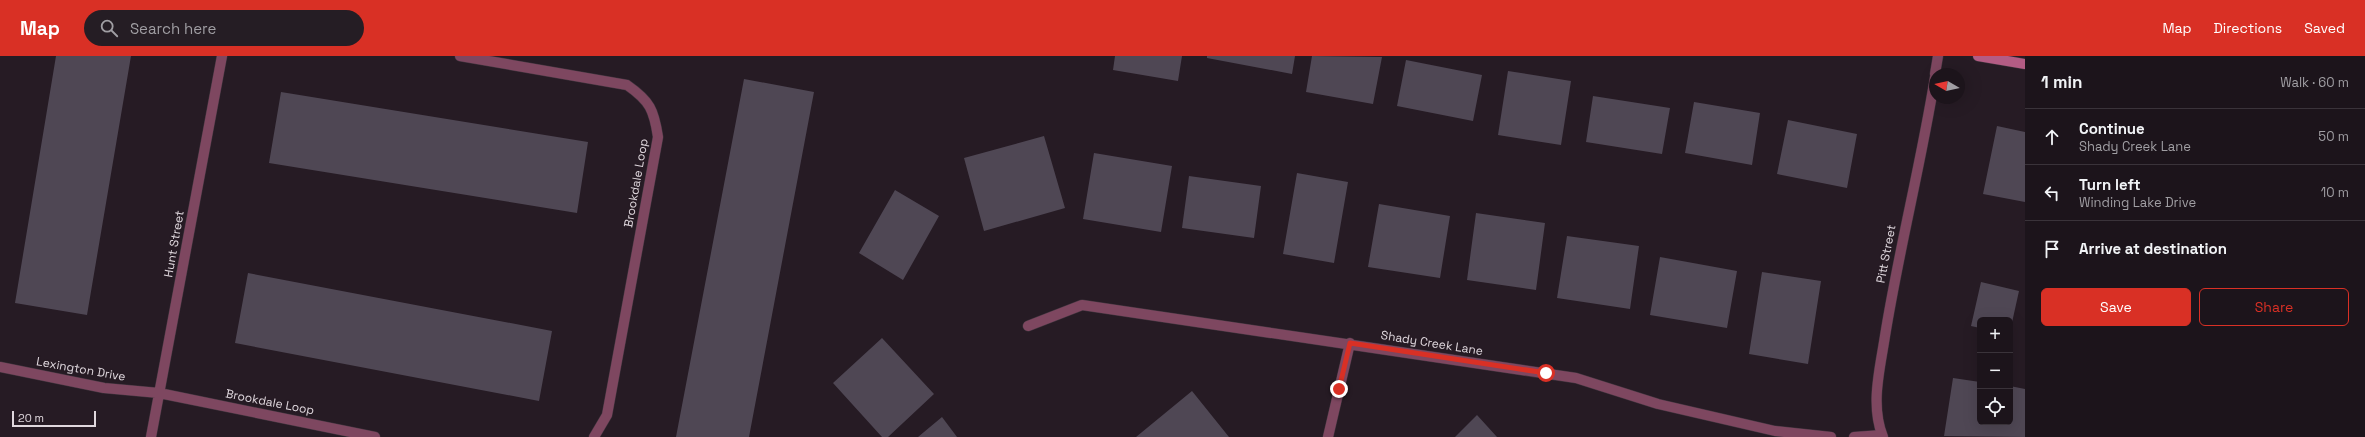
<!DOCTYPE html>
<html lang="en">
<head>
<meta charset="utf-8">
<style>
	:root { --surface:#1c141b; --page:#251d24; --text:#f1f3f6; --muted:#a09ea3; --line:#3a333a; --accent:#d93025 }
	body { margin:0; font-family:"Space Grotesk",sans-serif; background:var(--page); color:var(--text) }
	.controls { position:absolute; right:12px; bottom:12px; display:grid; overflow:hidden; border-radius:6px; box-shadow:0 4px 16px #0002 }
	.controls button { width:36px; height:36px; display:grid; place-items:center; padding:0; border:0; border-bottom:1px solid var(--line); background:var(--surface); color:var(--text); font:20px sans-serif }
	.compass { position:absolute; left:1929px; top:12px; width:36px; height:36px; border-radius:50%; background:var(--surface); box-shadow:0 4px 16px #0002; rotate:279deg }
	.scale { position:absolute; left:12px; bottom:10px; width:84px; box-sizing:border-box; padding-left:4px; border:2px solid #e0d8de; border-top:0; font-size:11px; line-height:14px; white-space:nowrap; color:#e0d8de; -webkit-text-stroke:3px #261b24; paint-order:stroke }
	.stop { position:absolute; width:12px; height:12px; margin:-9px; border:3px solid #d93025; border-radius:50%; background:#fff }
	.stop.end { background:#d93025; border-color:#fff; box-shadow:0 1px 4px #0008 }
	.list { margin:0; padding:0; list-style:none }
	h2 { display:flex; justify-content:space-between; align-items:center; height:52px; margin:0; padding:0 16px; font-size:17px }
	h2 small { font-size:13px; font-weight:400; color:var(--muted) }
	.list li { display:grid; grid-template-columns:26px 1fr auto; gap:12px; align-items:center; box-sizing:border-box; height:56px; padding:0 16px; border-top:1px solid var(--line) }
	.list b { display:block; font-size:15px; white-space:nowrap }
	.list p { margin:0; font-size:13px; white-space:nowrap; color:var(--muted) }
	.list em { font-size:13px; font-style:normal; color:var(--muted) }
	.actions { display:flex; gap:8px; padding:12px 16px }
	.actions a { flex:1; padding:9px 0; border:1px solid var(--accent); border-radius:6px; text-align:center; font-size:14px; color:var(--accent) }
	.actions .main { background:var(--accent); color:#fff }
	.icon { flex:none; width:22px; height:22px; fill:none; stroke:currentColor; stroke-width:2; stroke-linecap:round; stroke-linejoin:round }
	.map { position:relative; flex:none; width:2025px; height:381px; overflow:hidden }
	header { display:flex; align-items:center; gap:24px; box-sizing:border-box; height:56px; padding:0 20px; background:var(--accent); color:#fff }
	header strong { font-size:19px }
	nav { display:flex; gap:22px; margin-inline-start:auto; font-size:14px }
	.search { width:280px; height:36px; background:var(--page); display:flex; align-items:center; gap:10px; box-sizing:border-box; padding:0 14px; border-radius:22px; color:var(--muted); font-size:15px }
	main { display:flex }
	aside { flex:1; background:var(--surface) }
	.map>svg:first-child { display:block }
</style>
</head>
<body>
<header>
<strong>Map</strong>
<div class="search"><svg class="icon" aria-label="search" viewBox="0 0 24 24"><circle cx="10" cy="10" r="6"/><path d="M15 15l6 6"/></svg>Search here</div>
<nav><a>Map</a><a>Directions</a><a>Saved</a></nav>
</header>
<main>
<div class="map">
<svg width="2025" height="381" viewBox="0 0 2025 381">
	<rect width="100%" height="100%" fill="#261b24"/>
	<path fill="#4f4754" d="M 56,0 L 131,0 L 87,259 L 15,247 Z
		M 1115,0 L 1182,0 L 1178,25 L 1113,14 Z
		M 1207,0 L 1295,0 L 1292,18 L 1207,2 Z
		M 1312,0 L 1382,1 L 1373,48 L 1306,36 Z
		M 1406,4 L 1482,19 L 1473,65 L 1397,50 Z
		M 1508,15 L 1571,25 L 1561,89 L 1498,79 Z
		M 744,23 L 814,36 L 749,381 L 676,381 Z
		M 281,36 L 588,86 L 577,157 L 269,107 Z
		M 1593,40 L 1670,52 L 1662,98 L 1586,86 Z
		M 1694,46 L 1760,57 L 1752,109 L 1685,97 Z
		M 1788,64 L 1857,78 L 1847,132 L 1777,118 Z
		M 1997,70 L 2025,76 L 2025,146 L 1983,138 Z
		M 1044,80 L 1065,152 L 984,175 L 964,102 Z
		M 1094,97 L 1172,110 L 1161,176 L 1083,163 Z
		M 1297,117 L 1348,126 L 1334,207 L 1283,198 Z
		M 1189,120 L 1261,130 L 1254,182 L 1182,172 Z
		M 895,134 L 939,160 L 903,224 L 859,197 Z
		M 1379,148 L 1450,160 L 1440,222 L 1368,211 Z
		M 1476,157 L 1545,167 L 1536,234 L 1467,224 Z
		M 1567,180 L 1639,190 L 1630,253 L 1557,242 Z
		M 1660,201 L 1737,215 L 1727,272 L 1650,259 Z
		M 1762,216 L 1821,225 L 1808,308 L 1749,298 Z
		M 248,217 L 552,275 L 539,345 L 235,287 Z
		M 1981,226 L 2019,235 L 2011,271 L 2010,264 L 1980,264 L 1980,272 L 1971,270 Z
		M 882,282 L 934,338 L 888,381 L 882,381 L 833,327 Z
		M 1953,322 L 1980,326 L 1980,366 L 2010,366 L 2010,330 L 2025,333 L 2025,381 L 1944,380 Z
		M 1192,335 L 1229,381 L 1136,381 Z
		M 1477,359 L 1497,381 L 1455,381 Z
		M 942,361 L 957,381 L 918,381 Z"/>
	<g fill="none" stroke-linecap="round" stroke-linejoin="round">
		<g stroke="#40353e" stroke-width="11">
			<path id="street" d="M 460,0 L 627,29 C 650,45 654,54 658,81 L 607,359 L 594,381
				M 1935,18 L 1938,0
				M 1028,270 L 1082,249 L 1576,322 L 1658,348 L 1775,375 L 1831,381
				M 0,311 L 104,332 L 159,337 L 375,381
				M 151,381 L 222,0
				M 1328,381 L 1350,287
				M 1854,381 L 1882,379
				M 1883,381 C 1870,349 1880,313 1885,280 C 1899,193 1921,108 1935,21"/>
		</g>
		<g stroke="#40353e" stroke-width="11">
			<path id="secondary" d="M 1978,0 L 2025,8"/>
		</g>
		<use href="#street" stroke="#7e4760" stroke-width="10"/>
		<use href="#secondary" stroke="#b35c84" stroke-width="10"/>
	</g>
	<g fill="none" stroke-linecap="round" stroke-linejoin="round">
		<path stroke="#d93025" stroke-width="5" d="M 1339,333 L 1350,287 L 1546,317"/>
	</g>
	<g text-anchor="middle" stroke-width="3" stroke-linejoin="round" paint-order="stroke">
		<g font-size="12" fill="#e0d8de" stroke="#261b24">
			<text transform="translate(636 127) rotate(-80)" y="4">Brookdale Loop</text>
			<text transform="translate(174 188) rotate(-80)" y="4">Hunt Street</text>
			<text transform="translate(1886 198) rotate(-79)" y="4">Pitt Street</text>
			<text transform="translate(1432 287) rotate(9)" y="4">Shady Creek Lane</text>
			<text transform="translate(81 313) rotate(10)" y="4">Lexington Drive</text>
			<text transform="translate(270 346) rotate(11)" y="4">Brookdale Loop</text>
		</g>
	</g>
</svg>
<div class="controls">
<button>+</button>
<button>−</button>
<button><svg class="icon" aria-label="locate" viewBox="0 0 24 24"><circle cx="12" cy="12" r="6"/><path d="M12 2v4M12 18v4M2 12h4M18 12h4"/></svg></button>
</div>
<svg class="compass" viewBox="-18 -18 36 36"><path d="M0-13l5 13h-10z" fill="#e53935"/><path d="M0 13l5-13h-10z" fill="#a09ea3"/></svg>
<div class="scale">20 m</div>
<div class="stop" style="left:1546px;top:317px"></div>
<div class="stop end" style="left:1339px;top:333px"></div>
</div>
<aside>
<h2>1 min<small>Walk · 60 m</small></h2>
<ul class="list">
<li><svg class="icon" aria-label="ahead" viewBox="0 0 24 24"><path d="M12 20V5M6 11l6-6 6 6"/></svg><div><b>Continue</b><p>Shady Creek Lane</p></div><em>50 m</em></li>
<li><svg class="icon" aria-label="left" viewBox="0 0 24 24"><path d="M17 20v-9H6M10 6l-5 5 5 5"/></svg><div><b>Turn left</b><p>Winding Lake Drive</p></div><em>10 m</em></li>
<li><svg class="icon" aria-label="arrive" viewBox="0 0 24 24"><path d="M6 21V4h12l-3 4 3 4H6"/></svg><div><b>Arrive at destination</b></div></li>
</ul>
<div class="actions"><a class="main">Save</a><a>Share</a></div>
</aside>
</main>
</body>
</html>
